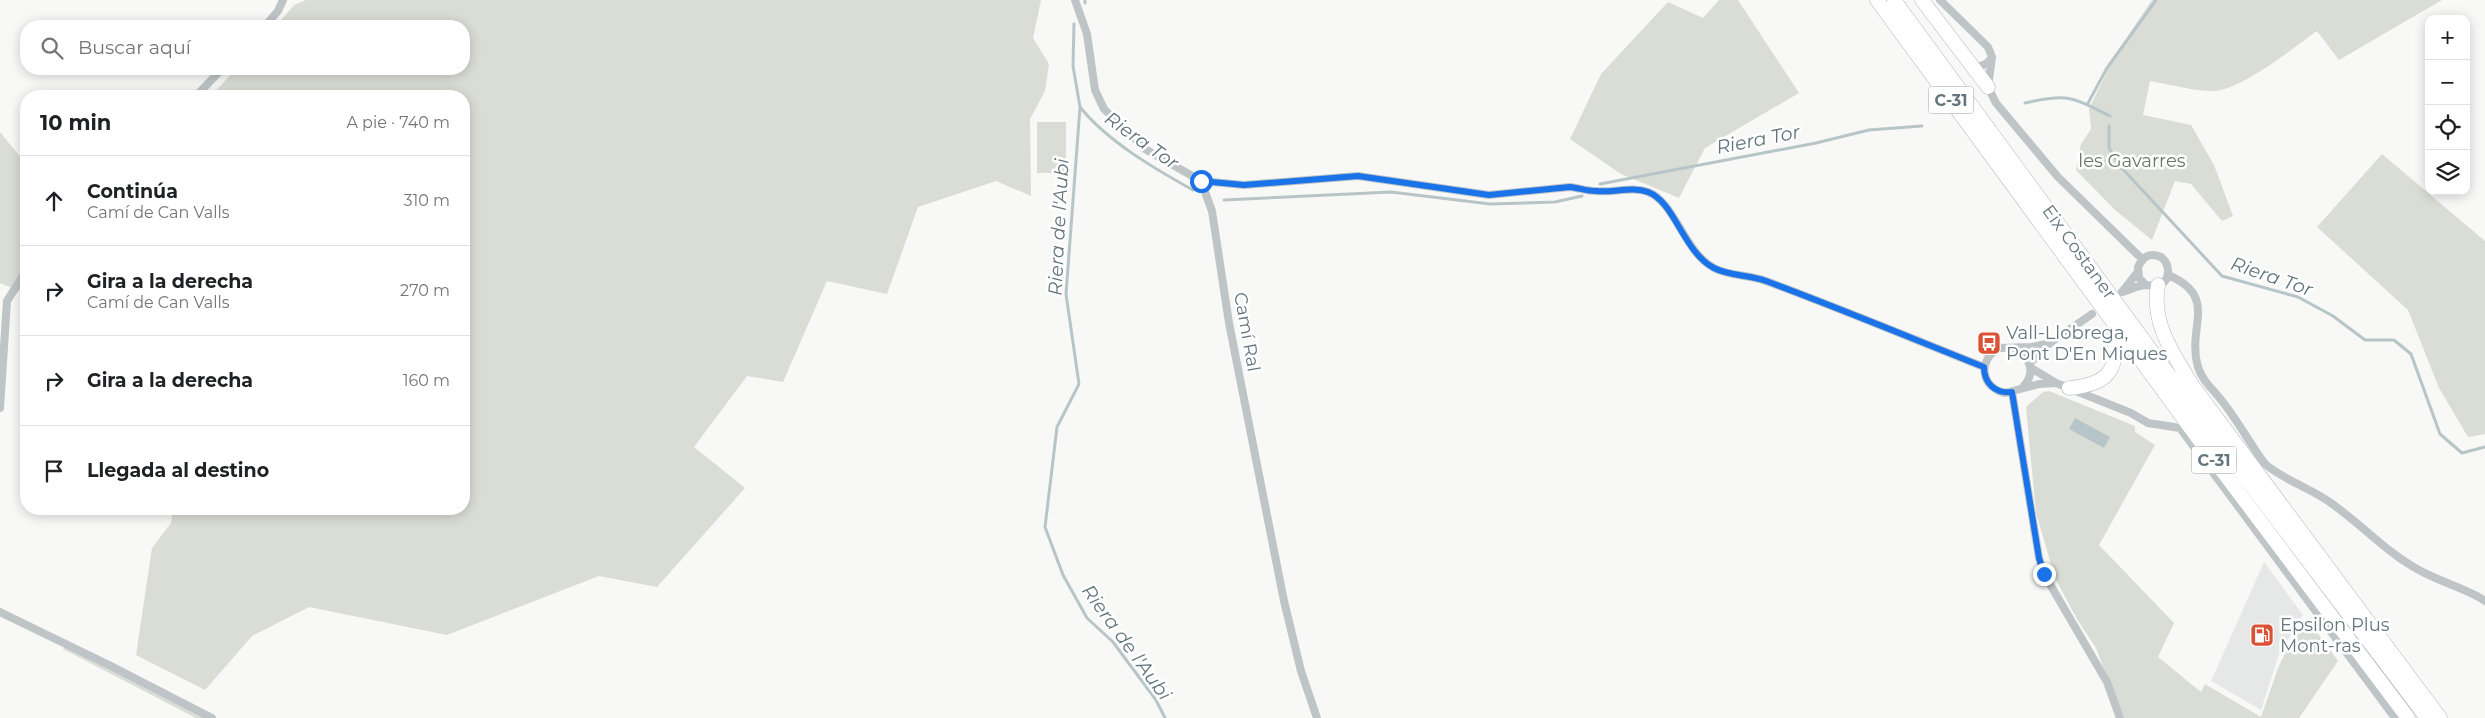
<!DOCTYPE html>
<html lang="es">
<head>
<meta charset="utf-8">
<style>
	:root { --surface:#fff; --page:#f6f6f6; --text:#202124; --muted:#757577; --line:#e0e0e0 }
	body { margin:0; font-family:Montserrat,sans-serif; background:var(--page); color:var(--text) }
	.controls { position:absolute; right:15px; top:15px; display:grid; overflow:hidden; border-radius:10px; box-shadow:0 2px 12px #0003 }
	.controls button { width:45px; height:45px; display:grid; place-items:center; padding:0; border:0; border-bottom:1px solid var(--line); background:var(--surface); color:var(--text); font:25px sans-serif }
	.stop { position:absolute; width:15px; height:15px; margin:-11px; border:4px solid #1a73e8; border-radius:50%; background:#fff }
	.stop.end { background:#1a73e8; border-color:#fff; box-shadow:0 1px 5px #0008 }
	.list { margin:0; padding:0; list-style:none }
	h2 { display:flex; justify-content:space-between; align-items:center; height:65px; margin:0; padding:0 20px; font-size:21px }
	h2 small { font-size:16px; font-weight:400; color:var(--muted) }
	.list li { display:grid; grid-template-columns:32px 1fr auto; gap:15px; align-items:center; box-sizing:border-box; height:90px; padding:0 20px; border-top:1px solid var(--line) }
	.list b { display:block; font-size:19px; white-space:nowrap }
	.list p { margin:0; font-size:16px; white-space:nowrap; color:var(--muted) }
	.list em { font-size:16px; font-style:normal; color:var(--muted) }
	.icon { flex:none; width:28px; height:28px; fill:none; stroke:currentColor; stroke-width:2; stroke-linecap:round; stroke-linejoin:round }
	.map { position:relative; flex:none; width:2485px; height:718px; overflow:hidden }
	.search { position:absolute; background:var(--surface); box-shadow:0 2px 12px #0003; left:20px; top:20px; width:450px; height:55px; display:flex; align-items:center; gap:12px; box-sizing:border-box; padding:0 18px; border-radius:20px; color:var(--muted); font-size:19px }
	.panel { position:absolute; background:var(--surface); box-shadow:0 2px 12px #0003; left:20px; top:90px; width:450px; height:425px; border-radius:20px }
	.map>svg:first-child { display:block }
</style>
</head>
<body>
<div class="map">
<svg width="2485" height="718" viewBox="0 0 2485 718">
	<rect width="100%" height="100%" fill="#f8f8f6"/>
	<path fill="#e6e8e7" d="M 2264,562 L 2303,615 L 2279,654 L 2261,710 L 2211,681 Z"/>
	<path fill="#d9ddd5" d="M 306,0 L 1041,0 L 1033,38 L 1049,64 L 1045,91 L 1030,119 L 1031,196 L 996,181 L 918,207 L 887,294 L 827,281 L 783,382 L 747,376 L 694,447 L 745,488 L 657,587 L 599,576 L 447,635 L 309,607 L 252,636 L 205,690 L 136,655 L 152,548 L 171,523 L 173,509 L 464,509 L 464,96 L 211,96 L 236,69 L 464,69 L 464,26 L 276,26 L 294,5 Z
		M 1719,0 L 1738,0 L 1799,93 L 1705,148 L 1679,198 L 1621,174 L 1570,139 L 1601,74 L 1668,2 L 1703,18 Z
		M 2152,0 L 2442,0 L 2339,60 L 2317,31 C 2293,48 2244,88 2215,91 C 2198,92 2168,84 2150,81 L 2143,115 L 2191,125 L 2214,165 L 2233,216 L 2222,221 L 2191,184 L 2175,181 L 2152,240 L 2115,210 L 2076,170 L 2081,144 L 2091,129 L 2089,109 L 2115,55 Z
		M 1037,122 L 1066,122 L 1066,173 L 1037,173 Z
		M 0,132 L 26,164 L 26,353 L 24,293 L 0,283 Z
		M 2382,154 L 2485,241 L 2485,434 L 2468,437 L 2439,388 L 2408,310 L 2317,227 Z
		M 2049,391 L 2135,426 L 2135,432 L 2155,445 L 2099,545 L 2174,623 L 2158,657 L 2201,692 L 2205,684 L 2261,717 L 2278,668 L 2289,645 L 2308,620 L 2338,661 L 2299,718 L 2123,718 L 2096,648 L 2077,619 L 2055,578 L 2036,513 L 2026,407 L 2043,392 Z
		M 65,645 L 207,718 L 196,718 L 63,649 Z"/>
	<path fill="#b8c5c8" d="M 2075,418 L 2110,437 L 2104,448 L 2069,429 Z"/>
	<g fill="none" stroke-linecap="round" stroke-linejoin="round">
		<path stroke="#b8c5c8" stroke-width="3" d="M 1085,3 L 1085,0
			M 1074,24 L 1073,66 L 1080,107 L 1066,294 L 1079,384 L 1057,427 L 1045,527 L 1063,575 L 1087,618 L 1113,642 L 1156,700 L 1165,718
			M 2025,103 C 2068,93 2072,97 2110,116
			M 2087,105 L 2107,68 L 2156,0
			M 1080,107 C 1107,141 1155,169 1193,190
			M 2109,126 L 2109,148 L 2120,166 L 2222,276 L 2298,297 L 2333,316 L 2365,340 L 2394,340 L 2411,354 L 2440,434 L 2462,453 L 2485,447
			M 1600,184 L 1816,143 L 1869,130 L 1922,126
			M 1224,200 L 1391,192 L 1490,204 L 1555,202 L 1582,196"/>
		<g stroke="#b3b8ba" stroke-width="15">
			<path id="motorway" d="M 1877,0 L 2206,449 L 2408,718
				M 1894,0 L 2216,439 L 2427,718
				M 1922,0 L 1988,87
				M 2158,285 C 2151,324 2173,353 2192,385 L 2440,718
				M 2069,388 C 2103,385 2120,374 2114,336"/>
		</g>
		<path stroke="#bfc4c7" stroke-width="8" d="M 1075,0 L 1087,34 L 1095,90 L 1104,109 L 1145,149 L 1201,181 L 1244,185 L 1358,176 L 1489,195 L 1570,187 C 1579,188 1587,191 1596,191 C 1613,193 1632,186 1648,192 C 1675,202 1684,252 1714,268 C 1729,276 1750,275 1766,281 C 1839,308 1911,338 1984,367
			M 1940,0 L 1988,47 L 1992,57 L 1988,87 L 1996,103 L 2058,177 L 2142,259
			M 265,26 L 278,11 L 283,0
			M 1973,66 C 1982,67 1987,65 1992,57
			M 196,96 L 222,69
			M 1201,181 L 1212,211 L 1229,323 L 1284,601 L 1301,671 L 1317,718
			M 2168,275 C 2220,297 2186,327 2198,367 C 2203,382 2213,389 2222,401 C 2238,421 2250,444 2265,464 C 2284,480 2310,488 2331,503 C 2361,524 2387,553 2419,570 C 2438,581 2470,590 2485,601
			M 2122,292 C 2130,290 2138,285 2146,285 C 2150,285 2153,287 2158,285 C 2172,281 2170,264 2161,257 C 2149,252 2143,257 2138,267 L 2139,278 L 2146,285
			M 2122,292 L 2137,273
			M 2050,343 L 2032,347 L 1999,348 C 1977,360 1981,388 2005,393 L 2039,384 L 2056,383
			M 2015,348 C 2031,358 2036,373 2023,387
			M 2030,363 L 2050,343 L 2092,314
			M 2031,368 L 2056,383 L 2131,413 L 2148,423 L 2180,428 L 2395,718
			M 2012,392 L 2039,558 L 2044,574 L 2107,682 L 2120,718
			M 0,408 L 7,301 L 26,271
			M 0,612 L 109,665 L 212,718"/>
		<use href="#motorway" stroke="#fff" stroke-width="14"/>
	</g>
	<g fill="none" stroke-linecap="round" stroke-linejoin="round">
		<path stroke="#1a73e8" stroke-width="6" d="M 1201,181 L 1244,185 L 1358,176 L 1489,195 L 1570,187 C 1579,188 1587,191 1596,191 C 1613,193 1632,186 1648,192 C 1675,202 1683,252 1714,268 C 1729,276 1750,275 1766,281 C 1839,308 1911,338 1984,367 C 1984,383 1995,394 2012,392 L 2039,558 L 2044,574"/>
	</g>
	<defs>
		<g id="bus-square" transform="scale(1.25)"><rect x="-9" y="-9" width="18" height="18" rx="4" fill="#da5134" stroke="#fff"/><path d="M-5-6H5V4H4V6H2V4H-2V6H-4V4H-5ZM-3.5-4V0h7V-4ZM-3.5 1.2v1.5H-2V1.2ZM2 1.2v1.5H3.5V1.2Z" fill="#fff"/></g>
		<g id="fuel-square" transform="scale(1.25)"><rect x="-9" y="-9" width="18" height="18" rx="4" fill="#da5134" stroke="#fff"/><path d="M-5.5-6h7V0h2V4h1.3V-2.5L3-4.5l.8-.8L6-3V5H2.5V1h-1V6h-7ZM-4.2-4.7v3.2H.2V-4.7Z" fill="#fff"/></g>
	</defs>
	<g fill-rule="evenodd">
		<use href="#bus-square" x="1989" y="343"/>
		<use href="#fuel-square" x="2262" y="635"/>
	</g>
	<g text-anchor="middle" stroke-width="5" stroke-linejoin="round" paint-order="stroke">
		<g fill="#fff" stroke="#939fa5" stroke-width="1">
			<rect x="1928.5" y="86.5" width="45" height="27" rx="4"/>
			<rect x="2191.5" y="446.5" width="45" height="27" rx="4"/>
		</g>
		<g font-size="16" font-weight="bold" fill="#65767f">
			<text x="1951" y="106">C-31</text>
			<text x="2214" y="466">C-31</text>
		</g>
		<g font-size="18" fill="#687864" stroke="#fff">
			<text x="2132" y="167">les Gavarres</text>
		</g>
		<g font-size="18" fill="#65767f" stroke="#fff">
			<text transform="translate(2079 252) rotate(54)" y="6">Eix Costaner</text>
			<text transform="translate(1247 332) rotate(80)" y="6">Camí Ral</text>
		</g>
		<g font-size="18" fill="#65767f" stroke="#fff" text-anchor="start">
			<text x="2006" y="339">Vall-Llobrega,<tspan x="2006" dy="21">Pont D'En Miques</tspan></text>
			<text x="2280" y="631">Epsilon Plus<tspan x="2280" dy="21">Mont-ras</tspan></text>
		</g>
		<g font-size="19" font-style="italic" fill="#60747a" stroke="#fff">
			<text transform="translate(1758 139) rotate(-11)" y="7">Riera Tor</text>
			<text transform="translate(1142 140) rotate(35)" y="7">Riera Tor</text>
			<text transform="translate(1058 227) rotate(-87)" y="7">Riera de l'Aubi</text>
			<text transform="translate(2272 276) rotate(19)" y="7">Riera Tor</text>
			<text transform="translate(1127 642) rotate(54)" y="7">Riera de l'Aubi</text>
		</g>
	</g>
</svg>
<div class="controls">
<button>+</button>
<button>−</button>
<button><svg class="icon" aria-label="locate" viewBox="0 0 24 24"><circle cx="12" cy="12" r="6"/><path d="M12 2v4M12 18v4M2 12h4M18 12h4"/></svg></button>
<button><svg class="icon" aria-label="layers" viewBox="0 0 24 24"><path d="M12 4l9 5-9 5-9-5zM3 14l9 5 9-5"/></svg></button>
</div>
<div class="stop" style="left:1201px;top:181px"></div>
<div class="stop end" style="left:2044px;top:574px"></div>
<div class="search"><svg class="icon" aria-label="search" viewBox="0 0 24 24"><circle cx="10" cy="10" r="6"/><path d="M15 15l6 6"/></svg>Buscar aquí</div>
<section class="panel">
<h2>10 min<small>A pie · 740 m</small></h2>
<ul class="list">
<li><svg class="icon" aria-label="ahead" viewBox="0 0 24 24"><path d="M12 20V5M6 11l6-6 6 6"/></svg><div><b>Continúa</b><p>Camí de Can Valls</p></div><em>310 m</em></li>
<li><svg class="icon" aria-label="right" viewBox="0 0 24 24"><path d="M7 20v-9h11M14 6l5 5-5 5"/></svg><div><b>Gira a la derecha</b><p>Camí de Can Valls</p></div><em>270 m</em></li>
<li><svg class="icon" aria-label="right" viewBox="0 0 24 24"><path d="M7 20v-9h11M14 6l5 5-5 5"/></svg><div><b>Gira a la derecha</b></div><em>160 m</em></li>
<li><svg class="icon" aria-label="arrive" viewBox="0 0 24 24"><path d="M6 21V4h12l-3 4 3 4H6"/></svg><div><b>Llegada al destino</b></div></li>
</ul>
</section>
</div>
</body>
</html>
